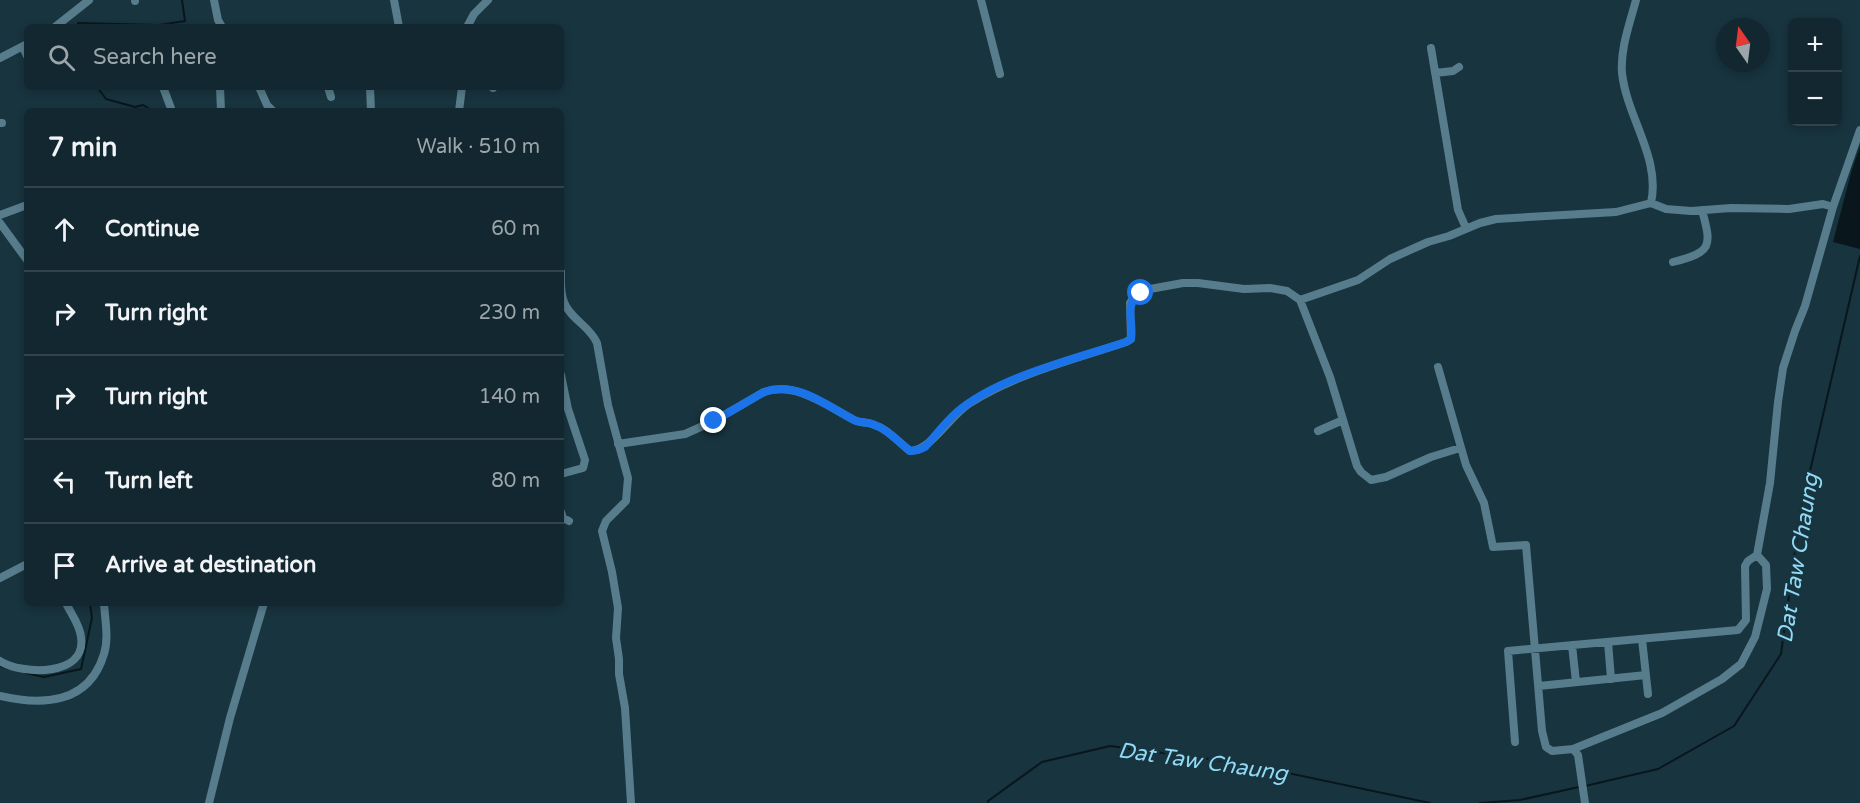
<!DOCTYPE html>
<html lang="en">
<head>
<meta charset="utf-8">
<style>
	:root { --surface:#12272f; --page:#1b2f37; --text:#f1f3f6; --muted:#9ca5aa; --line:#31444b }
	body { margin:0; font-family:"Varela Round",sans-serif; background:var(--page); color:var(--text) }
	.controls { position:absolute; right:18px; top:18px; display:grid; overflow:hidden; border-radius:9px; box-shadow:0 3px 9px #0003 }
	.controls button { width:54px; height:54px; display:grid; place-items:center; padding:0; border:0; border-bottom:2px solid var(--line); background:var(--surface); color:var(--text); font:30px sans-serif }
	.compass { position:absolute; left:1716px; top:18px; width:54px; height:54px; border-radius:50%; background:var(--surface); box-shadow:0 3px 9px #0003; rotate:346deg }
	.stop { position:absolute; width:18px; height:18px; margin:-14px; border:4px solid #1a73e8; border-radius:50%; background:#fff }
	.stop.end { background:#1a73e8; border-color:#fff; box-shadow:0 2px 6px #0008 }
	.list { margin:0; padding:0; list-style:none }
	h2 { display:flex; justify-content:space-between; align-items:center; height:78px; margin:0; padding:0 24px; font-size:26px }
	h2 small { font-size:20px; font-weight:400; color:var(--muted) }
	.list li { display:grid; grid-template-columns:39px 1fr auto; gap:18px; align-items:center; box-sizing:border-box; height:84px; padding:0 24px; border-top:2px solid var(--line) }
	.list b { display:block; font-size:22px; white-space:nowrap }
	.list em { font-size:20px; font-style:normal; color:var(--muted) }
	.icon { flex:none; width:33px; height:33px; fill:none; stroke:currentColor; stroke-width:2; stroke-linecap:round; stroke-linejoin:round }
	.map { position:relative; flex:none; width:1860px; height:803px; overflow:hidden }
	.search { position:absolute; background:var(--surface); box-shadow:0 3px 9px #0003; left:24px; top:24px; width:540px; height:66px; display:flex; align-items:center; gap:15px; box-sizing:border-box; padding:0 21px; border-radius:9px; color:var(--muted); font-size:22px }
	.panel { position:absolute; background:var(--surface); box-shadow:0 3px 9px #0003; left:24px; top:108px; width:540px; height:498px; border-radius:9px }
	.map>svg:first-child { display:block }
</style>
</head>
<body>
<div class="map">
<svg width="1860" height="803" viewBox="0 0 1860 803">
	<rect width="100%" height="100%" fill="#18343f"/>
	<path fill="#09171c" d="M 1860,147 L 1860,249 L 1833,242 L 1852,169 Z"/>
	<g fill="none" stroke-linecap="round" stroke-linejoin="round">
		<path stroke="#09171c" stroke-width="2" d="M 80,27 L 78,23 L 159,25 L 185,21 L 182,0
			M 97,87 L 106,99 L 135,107 L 143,105 L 153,111
			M 0,666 L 9,669
			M 26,673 L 44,677 L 81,669 L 92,618 L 90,603
			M 1585,786 L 1658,769 L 1734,726 L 1781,654 L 1800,514 L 1860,256
			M 988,803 L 988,801 L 1042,762 L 1110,746 L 1240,763 L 1430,803
			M 1480,803 L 1520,800 L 1579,787"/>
		<path stroke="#577d8c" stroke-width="8" d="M 135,0 L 135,1
			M 214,0 L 218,20 L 222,27
			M 394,0 L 399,27
			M 981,0 L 1000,74
			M 1636,0 C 1630,23 1620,49 1622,73 C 1627,118 1661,158 1651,203
			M 55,27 L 89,0
			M 467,27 L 474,14 L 488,0
			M 23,47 L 27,56
			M 1431,48 L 1458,210 L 1466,228
			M 0,58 L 27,44
			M 1435,73 L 1453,71 L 1459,67
			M 163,87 L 172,111
			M 220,87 L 221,111
			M 259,87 L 267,105 L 273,111
			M 328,87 L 331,97
			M 370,87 L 371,111
			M 493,87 L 493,88
			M 459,111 L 462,87
			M 0,123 L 2,123
			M 0,215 L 27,205
			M 0,223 L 27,260
			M 1673,262 C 1712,252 1712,247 1702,210
			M 561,272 C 561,282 560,292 564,302 C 570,319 590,326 597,343 L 608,405 L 628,478 L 626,501 L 606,521 L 602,531 L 612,572 L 618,608 L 616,638 L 619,659 L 619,674 L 625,708 L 631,803
			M 1300,300 L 1358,280 L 1390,259 L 1428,242 L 1449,236 L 1480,223 L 1496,219 L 1616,212 L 1651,203 L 1666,209 L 1691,211 L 1731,208 L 1789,209 L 1823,204 L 1833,207
			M 1438,367 L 1466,465 L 1484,503 L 1493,547 L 1526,545 L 1542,731 L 1546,747 L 1552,751 L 1573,749 L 1578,755 L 1585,803
			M 561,375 L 568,409 L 585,460 L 583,468 L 561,474
			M 1318,431 L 1343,420
			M 618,444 L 685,434 L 714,421 L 764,392 C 796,381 827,406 854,420 C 860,423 866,422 872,424 C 888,429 897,441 910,451 C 932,450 950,415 970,403 C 1018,373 1073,360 1126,342 L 1131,339 L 1130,303 L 1134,297 L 1150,289 L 1183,283 L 1198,283 L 1244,289 L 1270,288 L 1287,291 L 1300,300 L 1302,305 L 1330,377 L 1357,466 L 1361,472 L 1371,480 L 1386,477 L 1431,457 L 1460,448
			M 561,512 L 563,518 L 569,521
			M 0,578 L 27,564
			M 1642,639 L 1648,694
			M 1608,642 L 1611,679
			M 1572,645 L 1576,682
			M 0,661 C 22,675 87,677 81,637 C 80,625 71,614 66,603
			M 1539,686 L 1646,675
			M 0,696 C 43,706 89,704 104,654 C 109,638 105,620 104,603
			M 1515,742 L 1508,651 L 1738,630 L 1746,620 L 1745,566 L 1748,561 L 1757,555 L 1770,483 L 1778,402 L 1783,368 L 1795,331 L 1805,306 L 1833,207 L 1860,130
			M 1573,749 L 1662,713 L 1722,679 L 1741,664 L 1755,637 L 1767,589 L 1766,565 L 1757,555
			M 209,803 L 230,718 L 264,603"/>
	</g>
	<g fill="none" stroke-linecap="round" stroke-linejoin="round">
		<path stroke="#1a73e8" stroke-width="8" d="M 714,421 L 764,392 C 796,380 827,406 854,420 C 860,423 866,422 872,424 C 888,429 897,441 910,451 L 918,450 L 925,447 C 935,436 945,423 956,413 C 997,377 1075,359 1126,342 L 1131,339 C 1134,321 1123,304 1141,293"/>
	</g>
	<g text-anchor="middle" stroke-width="6" stroke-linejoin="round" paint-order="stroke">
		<g font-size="22" font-style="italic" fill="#90daf6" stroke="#18343f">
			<text transform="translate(1797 558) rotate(-81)" y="8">Dat Taw Chaung</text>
			<text transform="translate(1203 761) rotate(8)" y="8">Dat Taw Chaung</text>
		</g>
	</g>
</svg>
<div class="controls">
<button>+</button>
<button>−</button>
</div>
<svg class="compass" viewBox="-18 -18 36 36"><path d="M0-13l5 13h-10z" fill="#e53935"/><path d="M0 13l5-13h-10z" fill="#9ca5aa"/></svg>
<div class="stop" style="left:1141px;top:293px"></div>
<div class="stop end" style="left:714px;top:421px"></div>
<div class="search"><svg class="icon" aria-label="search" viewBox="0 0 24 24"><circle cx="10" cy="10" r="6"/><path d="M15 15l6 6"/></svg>Search here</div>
<section class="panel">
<h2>7 min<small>Walk · 510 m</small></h2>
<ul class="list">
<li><svg class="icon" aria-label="ahead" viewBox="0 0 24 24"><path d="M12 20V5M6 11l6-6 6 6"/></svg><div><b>Continue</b></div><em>60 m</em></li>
<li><svg class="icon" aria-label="right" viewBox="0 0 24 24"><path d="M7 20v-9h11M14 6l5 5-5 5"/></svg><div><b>Turn right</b></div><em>230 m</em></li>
<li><svg class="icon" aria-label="right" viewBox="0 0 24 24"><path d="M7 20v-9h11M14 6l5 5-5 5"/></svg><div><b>Turn right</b></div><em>140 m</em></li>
<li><svg class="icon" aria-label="left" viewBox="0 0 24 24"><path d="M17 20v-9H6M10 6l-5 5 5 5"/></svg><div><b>Turn left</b></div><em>80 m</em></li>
<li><svg class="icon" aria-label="arrive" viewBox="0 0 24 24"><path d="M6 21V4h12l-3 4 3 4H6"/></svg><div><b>Arrive at destination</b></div></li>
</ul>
</section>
</div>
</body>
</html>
